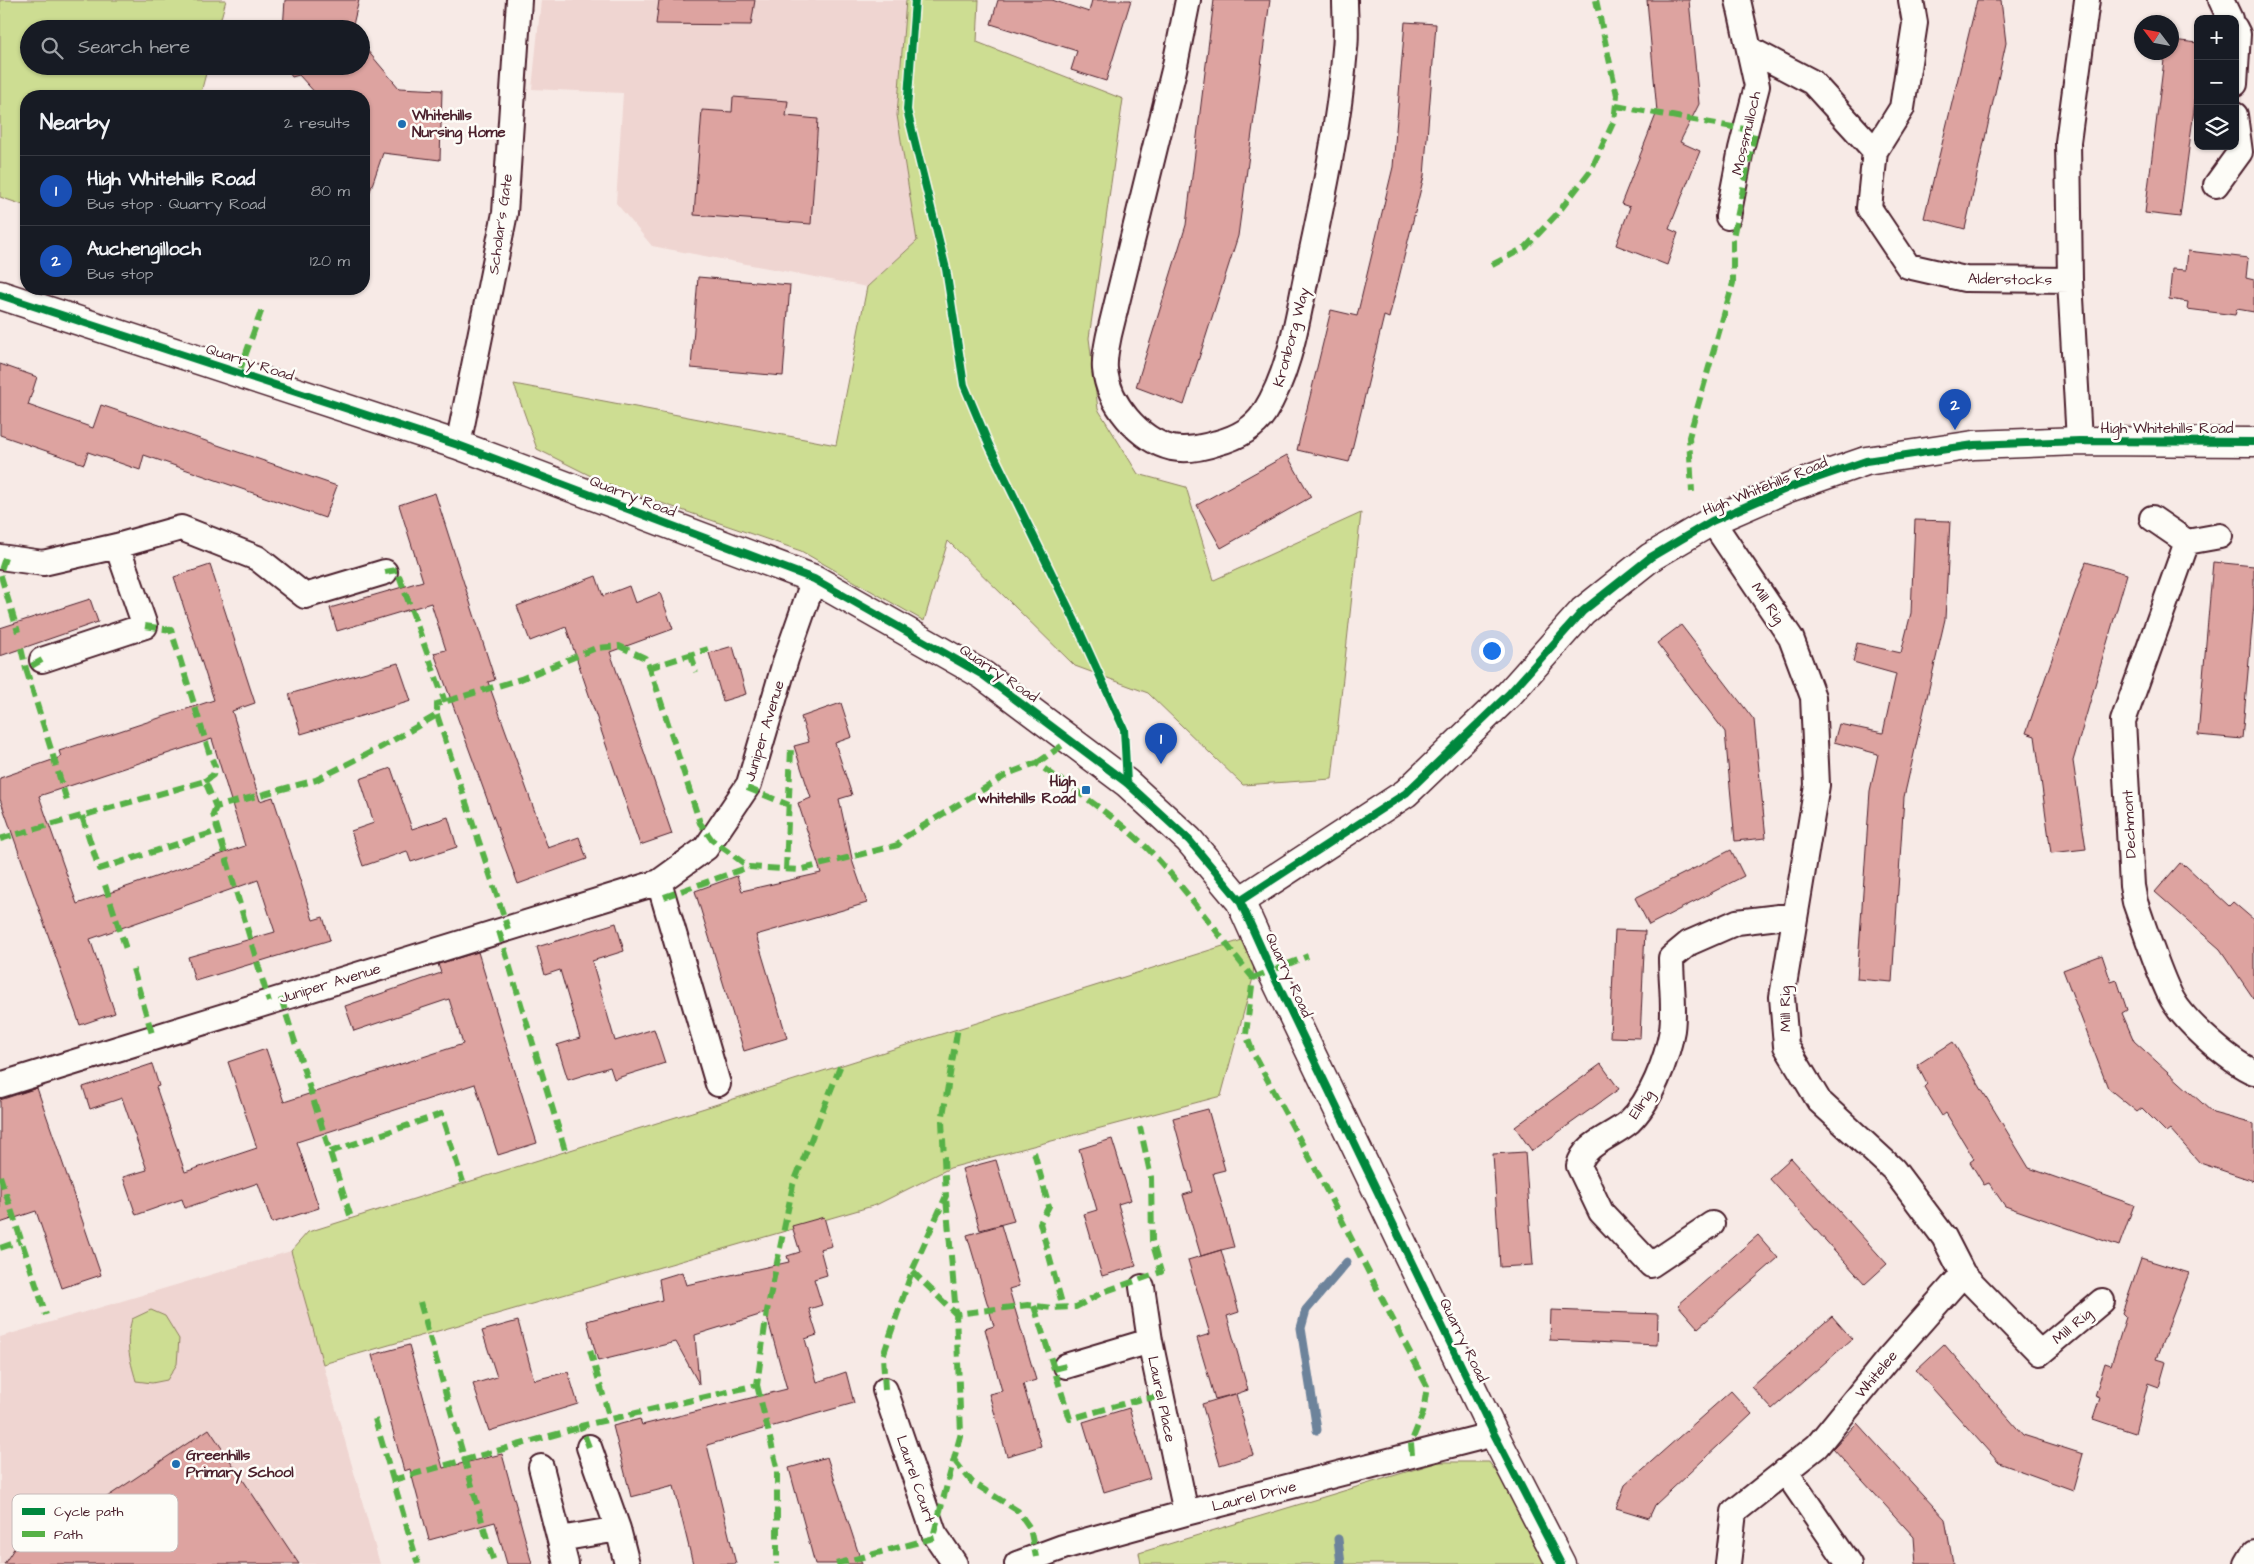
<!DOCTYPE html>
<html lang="en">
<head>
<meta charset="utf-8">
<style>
	:root { --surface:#171b24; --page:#20242c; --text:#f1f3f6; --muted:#9ea1a6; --line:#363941; --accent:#1a73e8 }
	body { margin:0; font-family:"Architects Daughter",sans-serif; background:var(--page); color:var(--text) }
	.controls { position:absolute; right:15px; top:15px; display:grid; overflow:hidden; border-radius:10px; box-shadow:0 1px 4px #0004 }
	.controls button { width:45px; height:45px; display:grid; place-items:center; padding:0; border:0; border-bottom:1px solid var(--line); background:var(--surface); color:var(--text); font:25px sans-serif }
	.compass { position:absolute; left:2134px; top:15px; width:45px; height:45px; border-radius:50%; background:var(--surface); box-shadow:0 1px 4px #0004; rotate:302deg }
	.you { position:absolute; left:1491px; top:650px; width:18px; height:18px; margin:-12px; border:4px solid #fff; border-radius:50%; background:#1a73e8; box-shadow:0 0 0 8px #1a73e833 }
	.badge { display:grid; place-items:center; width:32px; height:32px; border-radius:50%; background:var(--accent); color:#fff; font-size:16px; font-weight:700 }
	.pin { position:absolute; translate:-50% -41px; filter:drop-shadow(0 1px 2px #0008) }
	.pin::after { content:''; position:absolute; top:26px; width:18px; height:15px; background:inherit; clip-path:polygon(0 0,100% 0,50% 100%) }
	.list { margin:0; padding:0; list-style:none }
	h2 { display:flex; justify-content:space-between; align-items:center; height:65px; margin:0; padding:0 20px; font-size:21px }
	h2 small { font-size:16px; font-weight:400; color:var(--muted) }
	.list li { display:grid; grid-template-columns:32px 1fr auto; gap:15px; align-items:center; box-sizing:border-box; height:70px; padding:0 20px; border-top:1px solid var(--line) }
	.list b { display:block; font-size:19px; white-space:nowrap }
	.list p { margin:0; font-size:16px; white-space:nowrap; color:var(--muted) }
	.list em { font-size:16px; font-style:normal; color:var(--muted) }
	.icon { flex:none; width:28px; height:28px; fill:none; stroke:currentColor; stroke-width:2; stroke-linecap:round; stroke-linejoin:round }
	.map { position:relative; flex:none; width:2254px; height:1564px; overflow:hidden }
	.search { position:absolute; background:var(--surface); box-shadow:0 1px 4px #0004; left:20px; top:20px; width:350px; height:55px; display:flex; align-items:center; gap:12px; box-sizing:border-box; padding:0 18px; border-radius:28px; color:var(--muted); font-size:19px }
	.panel { position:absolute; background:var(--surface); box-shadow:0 1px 4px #0004; left:20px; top:90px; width:350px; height:205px; border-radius:20px }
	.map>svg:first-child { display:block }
</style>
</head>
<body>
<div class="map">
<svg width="2254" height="1564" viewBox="0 0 2254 1564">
	<rect width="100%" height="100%" fill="#f7eae6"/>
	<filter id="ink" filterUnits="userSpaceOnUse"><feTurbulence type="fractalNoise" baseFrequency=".02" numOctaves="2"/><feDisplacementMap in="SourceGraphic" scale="10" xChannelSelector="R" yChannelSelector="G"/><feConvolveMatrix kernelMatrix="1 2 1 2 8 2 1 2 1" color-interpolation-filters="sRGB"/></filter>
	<g filter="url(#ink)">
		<path fill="#efd5d1" d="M 541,0 L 906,0 L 897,115 L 917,241 L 867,287 L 652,246 L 616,203 L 623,93 L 532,89 Z
			M 291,1251 L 380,1564 L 0,1564 L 0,1337 Z"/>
		<path fill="#cddd92" stroke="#8c7e5e" d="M 0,0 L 226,0 L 218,29 L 29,29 L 29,66 L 208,66 L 200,96 L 26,96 L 26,206 L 0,197 Z
			M 906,0 L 979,0 L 977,42 L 1123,99 L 1089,338 L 1098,409 L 1138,474 L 1186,487 L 1214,580 L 1361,513 L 1332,779 L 1243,785 L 1148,693 L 1075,666 L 948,541 L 924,621 L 801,551 L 609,485 L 537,449 L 514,384 L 836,445 L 867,287 L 917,241 L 897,115 Z
			M 1255,936 L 1253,978 L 1221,1096 L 950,1168 L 876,1205 L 323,1364 L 291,1251 L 308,1232 Z
			M 151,1310 L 165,1316 L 179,1339 L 177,1364 L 167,1380 L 152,1383 L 136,1381 C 129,1356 125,1344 132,1319 Z
			M 1439,1462 L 1489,1462 L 1504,1483 L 1544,1564 L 1141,1564 L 1139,1553 Z"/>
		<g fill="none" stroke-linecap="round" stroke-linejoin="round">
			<path stroke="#6d839b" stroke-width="9" d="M 1317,1430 L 1301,1328 L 1306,1310 L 1347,1262
				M 1338,1539 L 1341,1564"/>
		</g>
		<path fill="#dda3a0" stroke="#4a1f2b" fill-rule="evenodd" d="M 285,0 L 359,0 L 352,29 L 283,29 Z
			M 659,0 L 755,0 L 751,25 L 656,24 Z
			M 998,0 L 1052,0 L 1089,12 L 1092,0 L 1131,0 L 1106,81 L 1071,70 L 1077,51 L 991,24 Z
			M 1214,0 L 1270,0 L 1238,236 L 1184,405 L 1136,387 L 1186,225 Z
			M 1647,0 L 1689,0 L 1699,104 L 1680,142 L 1700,151 L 1669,229 L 1678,233 L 1667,265 L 1616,245 L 1630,207 L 1621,204 L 1657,112 Z
			M 1977,0 L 2001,0 L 2006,43 L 1965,229 L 1924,218 Z
			M 1405,22 L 1436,24 L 1424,176 L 1389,318 L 1384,316 L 1349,462 L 1297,450 L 1331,310 L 1357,316 L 1393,167 Z
			M 2172,40 L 2198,43 L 2198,79 L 2180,217 L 2145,213 L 2165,52 L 2172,52 Z
			M 361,43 L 399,88 L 442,90 L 440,160 L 383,153 L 368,197 L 364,196 L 364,96 L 318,96 L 299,75 L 292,77 L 284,66 L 361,66 Z
			M 733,97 L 788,101 L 786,116 L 818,119 L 811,224 L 694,215 L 702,110 L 732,112 Z
			M 2188,251 L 2248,258 L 2246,278 L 2254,280 L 2254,312 L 2237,309 L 2235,315 L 2187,309 L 2188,302 L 2169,299 L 2172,269 L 2186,270 Z
			M 698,277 L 790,285 L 783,376 L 691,368 Z
			M 0,364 L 37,377 L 28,405 L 93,428 L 101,405 L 337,486 L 325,518 L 144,455 L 140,470 L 88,452 L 84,464 L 0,435 Z
			M 1287,455 L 1311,497 L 1221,548 L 1197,505 Z
			M 435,493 L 495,680 L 488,682 L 548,848 L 579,837 L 587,859 L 518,884 L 434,653 L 446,650 L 431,603 L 337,631 L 330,608 L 423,581 L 399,505 Z
			M 1915,520 L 1950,521 L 1945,619 L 1904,797 L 1892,982 L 1857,979 L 1870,791 L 1878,754 L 1834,742 L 1839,724 L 1883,733 L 1896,674 L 1853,662 L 1857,643 L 1901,653 L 1911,613 Z
			M 2086,562 L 2127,574 L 2073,761 L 2086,849 L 2051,853 L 2035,736 L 2026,733 Z
			M 2213,562 L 2254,566 L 2254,604 L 2242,739 L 2198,735 Z
			M 210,565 L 255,703 L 232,711 L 260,801 L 273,797 L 313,920 L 323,917 L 330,940 L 195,981 L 188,957 L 275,932 L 258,880 L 90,939 L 115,1013 L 80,1025 L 0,799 L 0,778 L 61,757 L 59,751 L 214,700 L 174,577 ZM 212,739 L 245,846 L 77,904 L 39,796 Z
			M 596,576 L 603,596 L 629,586 L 635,603 L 660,593 L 673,629 L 610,652 L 672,834 L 640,845 L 566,627 L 530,641 L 517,606 Z
			M 90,599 L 98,622 L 0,656 L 0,628 Z
			M 1681,625 L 1754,720 L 1766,838 L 1735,841 L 1725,732 L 1657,643 Z
			M 733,646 L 746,694 L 723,701 L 709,653 Z
			M 398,663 L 411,701 L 301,734 L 289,694 Z
			M 841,703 L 852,737 L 835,743 L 852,795 L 839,799 L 853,863 L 867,903 L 756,935 L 787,1038 L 744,1051 L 695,891 L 737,876 L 742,891 L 821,873 L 798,803 L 811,798 L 794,746 L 809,742 L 801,717 Z
			M 391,768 L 412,829 L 448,817 L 457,847 L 411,862 L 407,851 L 363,866 L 351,831 L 374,823 L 360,779 Z
			M 1731,850 L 1744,876 L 1649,925 L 1635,898 Z
			M 2180,863 L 2184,866 L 2185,865 L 2229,906 L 2233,902 L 2254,920 L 2254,999 L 2220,949 L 2155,892 Z
			M 616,923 L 624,951 L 592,961 L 615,1041 L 654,1029 L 665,1063 L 614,1079 L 610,1067 L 568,1080 L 557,1045 L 580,1038 L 560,970 L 545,975 L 537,947 Z
			M 1615,930 L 1645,931 L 1640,1038 L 1610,1037 Z
			M 478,952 L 537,1143 L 498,1155 L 475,1084 L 297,1142 L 319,1208 L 272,1223 L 258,1183 L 185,1208 L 182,1199 L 136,1215 L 123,1177 L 147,1170 L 122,1098 L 90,1109 L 83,1087 L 152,1064 L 159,1086 L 156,1087 L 185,1172 L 257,1148 L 228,1062 L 266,1049 L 284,1102 L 463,1044 L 449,999 L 354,1031 L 345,1006 L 441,973 L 438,964 Z
			M 2102,955 L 2111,982 L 2117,980 L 2127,1010 L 2122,1013 L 2134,1041 L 2213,1113 L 2254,1124 L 2254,1181 L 2200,1163 L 2170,1129 L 2166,1132 L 2142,1108 L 2137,1112 L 2108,1088 L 2063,970 Z
			M 1953,1042 L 2029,1168 L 2134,1205 L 2119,1246 L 2005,1206 L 1989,1183 L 1984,1185 L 1970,1162 L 1974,1159 L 1946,1113 L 1942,1116 L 1924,1087 L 1927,1084 L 1917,1065 Z
			M 1601,1064 L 1619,1089 L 1532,1151 L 1515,1127 Z
			M 37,1088 L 101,1275 L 62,1288 L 36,1211 L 0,1223 L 0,1100 Z
			M 1208,1109 L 1225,1170 L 1213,1173 L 1234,1247 L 1221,1250 L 1239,1312 L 1227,1316 L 1248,1390 L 1236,1394 L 1253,1455 L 1220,1465 L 1202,1404 L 1235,1394 L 1215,1399 L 1197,1338 L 1210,1334 L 1188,1260 L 1221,1250 L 1201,1256 L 1183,1195 L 1193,1192 L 1173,1118 Z
			M 1112,1139 L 1131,1200 L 1118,1204 L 1136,1266 L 1102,1276 L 1084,1214 L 1097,1210 L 1079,1149 Z
			M 1525,1152 L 1533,1265 L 1500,1267 L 1493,1154 Z
			M 1791,1158 L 1887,1264 L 1865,1284 L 1769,1178 Z
			M 996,1160 L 1014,1221 L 980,1230 L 962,1169 Z
			M 824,1217 L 832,1246 L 820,1249 L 827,1275 L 814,1279 L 822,1305 L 809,1309 L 817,1335 L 805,1339 L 817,1382 L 846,1372 L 854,1403 L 707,1445 L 736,1564 L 693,1564 L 674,1486 L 631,1497 L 613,1426 L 640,1419 L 642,1425 L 787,1389 L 766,1313 L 695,1335 L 699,1384 L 676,1342 L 598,1361 L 587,1321 L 662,1300 L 659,1279 L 682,1272 L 686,1285 L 789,1262 L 787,1256 L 800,1252 L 792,1226 Z
			M 1001,1225 L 1019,1286 L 1009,1289 L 1036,1380 L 1023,1384 L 1041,1446 L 1007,1456 L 989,1394 L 1002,1391 L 985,1329 L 994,1326 L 967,1235 Z
			M 1758,1235 L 1778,1258 L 1698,1328 L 1678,1305 Z
			M 2141,1258 L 2189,1273 L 2156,1359 L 2166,1362 L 2159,1387 L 2148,1383 L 2135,1433 L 2093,1419 L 2100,1398 L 2095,1396 L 2105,1363 L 2111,1365 L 2126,1317 L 2122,1313 Z
			M 1551,1310 L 1658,1314 L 1657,1345 L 1550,1340 Z
			M 1832,1316 L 1852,1339 L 1772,1409 L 1752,1387 Z
			M 518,1321 L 534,1380 L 568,1372 L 578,1404 L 489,1431 L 473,1384 L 497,1377 L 482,1331 Z
			M 1944,1344 L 2023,1435 L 2083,1454 L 2073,1490 L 1999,1463 L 1916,1370 Z
			M 409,1345 L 443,1468 L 502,1454 L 532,1564 L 507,1564 L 495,1522 L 429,1540 L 410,1469 L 404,1471 L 372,1355 Z
			M 1731,1391 L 1752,1414 L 1655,1505 L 1649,1518 L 1616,1508 L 1625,1485 Z
			M 1129,1408 L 1150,1478 L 1104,1492 L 1083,1422 Z
			M 1857,1423 L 1945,1519 L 1953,1564 L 1916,1564 L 1914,1537 L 1833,1448 Z
			M 209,1429 L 299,1564 L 4,1564 L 19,1541 L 70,1507 L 77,1517 Z
			M 827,1457 L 862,1564 L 815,1564 L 789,1468 Z"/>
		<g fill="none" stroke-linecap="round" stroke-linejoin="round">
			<g stroke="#4a1f2b" stroke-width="28">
				<path id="minor" d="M 1188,0 L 1174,70 L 1109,335 C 1107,345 1104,358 1105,369 C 1108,403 1139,440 1172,448 C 1186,451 1205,447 1217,443 C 1236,438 1253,430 1264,413 C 1290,372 1297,320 1307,273 C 1323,199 1339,125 1345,49 C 1347,33 1345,16 1345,0
					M 1911,0 L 1915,23 L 1902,108 L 1875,151 L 1869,208 L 1908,266 L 1965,279 L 2070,280
					M 2221,0 L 2230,19
					M 2235,28 L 2238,34 L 2235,84
					M 1749,49 L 1812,82 L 1875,151
					M 2216,185 L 2240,152 L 2235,115
					M 1728,217 L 1741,149 L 1757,86 L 1738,0
					M 2079,441 L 2070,280 L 2068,142 L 2087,0
					M 458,445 L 505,213 L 519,0
					M 2152,518 L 2187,542 L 2220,536
					M 1712,521 L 1791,638 L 1813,697 L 1817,785 L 1782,997 L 1786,1046 L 1819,1101 L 1893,1169 L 1944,1237 L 1963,1274 L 2040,1353 L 2102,1301
					M 2187,542 L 2123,721 L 2132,886 L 2135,902 C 2146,933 2156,966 2170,995 C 2181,1019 2230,1062 2254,1072
					M 0,557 L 43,563 L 117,546 L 181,528 L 257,558 L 305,596 L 385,572
					M 42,660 L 145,626 L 117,546
					M 659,882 L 706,848 L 749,784 L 786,659 L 814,579
					M 0,1085 L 659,882 L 718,1084
					M 1712,1224 L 1651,1265 L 1601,1212 L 1579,1166 C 1584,1143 1613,1136 1629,1122 C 1651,1101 1667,1059 1672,1030 C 1675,1007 1671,981 1671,958 L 1689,943 L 1737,922 L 1795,915
					M 1142,1287 L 1150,1341
					M 1066,1366 L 1150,1341 L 1186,1513
					M 885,1390 L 934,1533 L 955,1564
					M 589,1447 L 618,1529
					M 541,1467 L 566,1564
					M 1785,1471 L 1849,1564
					M 560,1539 L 618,1529 L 627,1564
					M 1017,1564 L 1063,1547 L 1186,1513 L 1494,1434
					M 1728,1564 L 1734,1512 L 1817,1446 L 1887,1360 L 1963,1274
					M 2247,1564 L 2254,1552"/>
			</g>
			<g stroke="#4a1f2b" stroke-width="31">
				<path id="tertiary" d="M 0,295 L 458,445 L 814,579 L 983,675 L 1127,783 L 1189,840 L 1240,901 L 1271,970 L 1494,1434 L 1561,1564
					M 1240,901 L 1406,793 L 1509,694 L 1583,611 L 1651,557 L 1712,521 L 1788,488 L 1866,461 L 1974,445 L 2079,441 L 2254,442"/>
			</g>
			<use href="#minor" stroke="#fdfcf7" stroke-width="24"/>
			<use href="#tertiary" stroke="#fdfcf7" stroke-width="28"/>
			<path stroke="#57b146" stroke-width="6" stroke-dasharray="12 6" stroke-linecap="butt" d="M 1616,106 L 1755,131 L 1733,237 L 1733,283 L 1689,437 L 1692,492
				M 1492,265 L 1526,247 L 1557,214 L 1591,170 L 1614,121 L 1617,95 L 1596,0
				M 239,373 L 263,306
				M 5,558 L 0,573 L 18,632
				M 385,572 L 397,570 L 445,702
				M 145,626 L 171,630 L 210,755
				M 21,648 L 26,669
				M 691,654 L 696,672
				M 42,660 L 26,669 L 68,804
				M 649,668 L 708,649
				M 437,715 L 508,929
				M 1037,763 L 1070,740
				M 205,781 L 213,775 L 215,767 L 212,759
				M 747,788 L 789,805
				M 216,807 L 213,814 L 269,1002
				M 82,816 L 99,869 L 218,831
				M 0,839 L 205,781 L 216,807 L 316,780 L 383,746 L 437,715 L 437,704 L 521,679 L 596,648 L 619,646 L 645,658 L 653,677 L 700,823 L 712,840 L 749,867
				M 786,870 L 791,748
				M 105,885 L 126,949
				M 664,897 L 749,867 L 799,870 L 898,845 L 905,837 L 1010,773 L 1036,763 C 1076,791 1119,819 1153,854 C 1189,893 1220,937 1253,978 L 1246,1034 L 1253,1053 L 1314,1166 L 1427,1386 L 1423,1413 L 1411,1443 L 1412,1455
				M 499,931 L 565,1150
				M 133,969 L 153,1037
				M 1253,978 L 1308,956
				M 281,998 L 351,1218
				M 330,1152 L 441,1114 L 463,1182
				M 1034,1152 L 1049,1206 L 1040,1223 L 1063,1307
				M 0,1176 L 46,1315
				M 0,1248 L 21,1241
				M 912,1271 L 956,1314 L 1028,1305 L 1051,1308 L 1076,1307 L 1103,1292 L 1161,1272 L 1152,1241 L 1151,1177 L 1140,1127
				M 420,1302 L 487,1539
				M 1034,1306 L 1070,1419 L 1141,1399 L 1162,1397
				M 590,1350 L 610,1419
				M 1054,1369 L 1066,1366
				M 757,1385 L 777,1467 L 777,1564
				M 885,1390 L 883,1356 L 912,1271 L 946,1196 L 942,1121 L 958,1027
				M 375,1419 L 418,1564
				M 589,1447 L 581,1426 L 757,1385 L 767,1311 L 793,1185 L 842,1062
				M 954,1460 L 972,1482 L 1018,1511 L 1030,1528 L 1036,1557
				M 393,1480 L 582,1427
				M 934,1533 L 961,1433 L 956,1314 L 946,1198
				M 489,1548 L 495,1564
				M 836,1564 L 938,1537"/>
			<g stroke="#fdfcf7" stroke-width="11">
				<path id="cycleway" d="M 915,0 L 907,110 L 946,269 L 964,385 L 989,445 L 1074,619 L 1124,729 L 1127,783
					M 0,295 L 458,445 L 814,579 L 983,675 L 1127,783 L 1189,840 L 1240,901 L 1271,970 L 1494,1434 L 1561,1564
					M 1240,901 L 1406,793 L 1509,694 L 1583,611 L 1651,557 L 1712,521 L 1788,488 L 1866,461 L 1974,445 L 2079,441 L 2254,442"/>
			</g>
			<use href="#cycleway" stroke="#00873e" stroke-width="8"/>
		</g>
	</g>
	<g fill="#1f6fb2" stroke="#fdfcf7" stroke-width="2">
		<circle cx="402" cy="124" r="5"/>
		<rect x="1081" y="785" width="10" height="10" rx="2.5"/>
		<circle cx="176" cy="1464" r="5"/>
	</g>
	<g text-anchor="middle" stroke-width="5" stroke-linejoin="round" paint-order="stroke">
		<g font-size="15" font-weight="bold" fill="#4a1f2b" stroke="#fdfcf7" text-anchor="start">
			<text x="412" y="120">Whitehills<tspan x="412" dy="17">Nursing Home</tspan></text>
			<text x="1076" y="786" text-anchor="end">High<tspan x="1076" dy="17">whitehills Road</tspan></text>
			<text x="186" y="1460">Greenhills<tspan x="186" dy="17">Primary School</tspan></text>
		</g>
		<g font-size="15" fill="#4a1f2b" stroke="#fdfcf7">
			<text transform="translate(1746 133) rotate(-77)" y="5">Mossmulloch</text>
			<text transform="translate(500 224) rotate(-82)" y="5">Scholar's Gate</text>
			<text transform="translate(2010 279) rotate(1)" y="5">Alderstocks</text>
			<text transform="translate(1291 337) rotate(-75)" y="5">Kronborg Way</text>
			<text transform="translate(250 362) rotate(18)" y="5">Quarry Road</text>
			<text x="2167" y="433">High Whitehills Road</text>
			<text transform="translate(1765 486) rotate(-22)" y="5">High Whitehills Road</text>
			<text transform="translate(633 496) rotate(21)" y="5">Quarry Road</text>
			<text transform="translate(1768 603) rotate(56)" y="5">Mill Rig</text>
			<text transform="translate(999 673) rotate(34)" y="5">Quarry Road</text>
			<text transform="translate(764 731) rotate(-73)" y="5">Juniper Avenue</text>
			<text transform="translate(2129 824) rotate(-93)" y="5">Dechmont</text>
			<text transform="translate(1289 975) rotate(65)" y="5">Quarry Road</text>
			<text transform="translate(330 983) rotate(-17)" y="5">Juniper Avenue</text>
			<text transform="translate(1785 1009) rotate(-91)" y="5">Mill Rig</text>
			<text transform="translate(1641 1104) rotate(-55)" y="5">Ellrig</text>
			<text transform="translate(2072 1326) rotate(-40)" y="5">Mill Rig</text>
			<text transform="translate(1464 1340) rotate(64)" y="5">Quarry Road</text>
			<text transform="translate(1876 1374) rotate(-50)" y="5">Whitelee</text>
			<text transform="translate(1162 1399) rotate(78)" y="5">Laurel Place</text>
			<text transform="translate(916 1479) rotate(71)" y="5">Laurel Court</text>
			<text transform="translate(1254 1496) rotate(-14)" y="5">Laurel Drive</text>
		</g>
	</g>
	<rect x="12" y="1494" width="166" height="58" rx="8" fill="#fdfcf7" stroke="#c7baba" stroke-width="1"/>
	<rect x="22" y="1508" width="23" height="7" fill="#00873e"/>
	<rect x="22" y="1531" width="23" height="6" fill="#57b146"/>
	<g font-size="14" fill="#4a1f2b">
		<text x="54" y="1516">Cycle path</text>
		<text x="54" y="1539">Path</text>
	</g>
</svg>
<div class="controls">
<button>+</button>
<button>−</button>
<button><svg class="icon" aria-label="layers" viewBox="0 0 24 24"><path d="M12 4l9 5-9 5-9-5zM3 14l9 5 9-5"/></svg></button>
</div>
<svg class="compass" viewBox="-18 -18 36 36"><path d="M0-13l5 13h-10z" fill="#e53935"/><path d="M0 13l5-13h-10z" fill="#9ea1a6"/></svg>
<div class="you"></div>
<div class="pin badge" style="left:1161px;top:764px;background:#1a4fb4">1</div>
<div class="pin badge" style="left:1955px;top:430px;background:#1a4fb4">2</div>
<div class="search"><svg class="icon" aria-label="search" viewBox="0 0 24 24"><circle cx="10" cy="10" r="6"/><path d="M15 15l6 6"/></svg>Search here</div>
<section class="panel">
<h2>Nearby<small>2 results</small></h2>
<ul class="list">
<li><span class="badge" style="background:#1a4fb4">1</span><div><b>High Whitehills Road</b><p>Bus stop · Quarry Road</p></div><em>80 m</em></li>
<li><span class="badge" style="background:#1a4fb4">2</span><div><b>Auchengilloch</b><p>Bus stop</p></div><em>120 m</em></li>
</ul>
</section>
</div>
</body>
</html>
